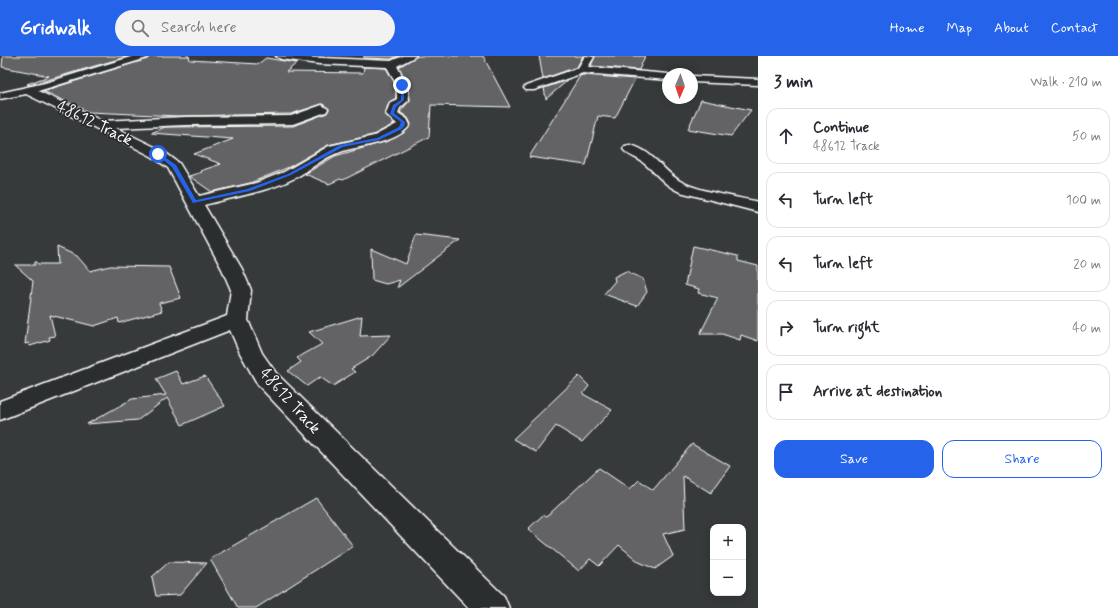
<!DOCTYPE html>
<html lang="en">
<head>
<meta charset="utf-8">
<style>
	:root { --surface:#fff; --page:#f2f2f3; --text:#2b2b33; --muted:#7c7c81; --line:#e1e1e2; --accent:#2563eb }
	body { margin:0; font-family:Mynerve,sans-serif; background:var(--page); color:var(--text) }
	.controls { position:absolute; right:12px; bottom:12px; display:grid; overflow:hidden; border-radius:8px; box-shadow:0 2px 10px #0003 }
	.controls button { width:36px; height:36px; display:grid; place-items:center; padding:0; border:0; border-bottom:1px solid var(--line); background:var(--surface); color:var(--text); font:20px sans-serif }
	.compass { position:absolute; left:662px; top:12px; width:36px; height:36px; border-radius:50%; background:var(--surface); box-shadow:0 2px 10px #0003; rotate:182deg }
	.stop { position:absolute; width:12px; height:12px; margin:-9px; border:3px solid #2563eb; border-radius:50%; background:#fff }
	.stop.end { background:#2563eb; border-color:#fff; box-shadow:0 1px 4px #0008 }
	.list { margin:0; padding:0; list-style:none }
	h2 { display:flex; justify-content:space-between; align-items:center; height:52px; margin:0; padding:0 16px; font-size:17px }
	h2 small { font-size:13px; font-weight:400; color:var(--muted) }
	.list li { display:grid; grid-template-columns:26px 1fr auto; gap:12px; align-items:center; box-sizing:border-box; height:56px; margin:0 8px 8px; padding:0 8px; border:1px solid var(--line); border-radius:12px }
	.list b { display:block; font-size:15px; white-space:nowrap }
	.list p { margin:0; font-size:13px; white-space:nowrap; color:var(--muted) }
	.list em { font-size:13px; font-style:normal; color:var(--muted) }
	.actions { display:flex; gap:8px; padding:12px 16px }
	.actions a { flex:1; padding:9px 0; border:1px solid var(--accent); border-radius:12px; text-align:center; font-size:14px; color:var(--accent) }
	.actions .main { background:var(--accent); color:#fff }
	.icon { flex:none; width:22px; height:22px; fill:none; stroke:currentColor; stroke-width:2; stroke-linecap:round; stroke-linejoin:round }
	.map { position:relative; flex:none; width:758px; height:552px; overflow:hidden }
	header { display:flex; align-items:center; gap:24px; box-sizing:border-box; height:56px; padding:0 20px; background:var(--accent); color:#fff }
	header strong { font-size:19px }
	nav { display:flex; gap:22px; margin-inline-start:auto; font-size:14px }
	.search { width:280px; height:36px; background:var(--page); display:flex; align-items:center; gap:10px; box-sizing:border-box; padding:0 14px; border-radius:22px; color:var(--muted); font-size:15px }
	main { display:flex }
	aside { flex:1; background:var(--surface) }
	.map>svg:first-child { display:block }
</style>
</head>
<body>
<header>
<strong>Gridwalk</strong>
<div class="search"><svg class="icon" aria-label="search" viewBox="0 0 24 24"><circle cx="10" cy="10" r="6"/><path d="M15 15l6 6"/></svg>Search here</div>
<nav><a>Home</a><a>Map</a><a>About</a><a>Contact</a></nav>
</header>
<main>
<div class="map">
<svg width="758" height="552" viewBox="0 0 758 552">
	<rect width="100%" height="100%" fill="#373a3b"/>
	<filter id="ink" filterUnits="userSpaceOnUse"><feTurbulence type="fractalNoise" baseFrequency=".025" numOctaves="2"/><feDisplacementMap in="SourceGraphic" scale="8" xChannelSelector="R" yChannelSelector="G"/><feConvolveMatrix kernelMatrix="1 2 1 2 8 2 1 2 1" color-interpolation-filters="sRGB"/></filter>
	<g filter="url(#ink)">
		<path fill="#636465" stroke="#fff" d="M 3,0 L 129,0 L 30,29 L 27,28 L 49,20 L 2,11 Z
			M 150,0 L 189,0 L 190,4 L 258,8 L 266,2 L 297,7 L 286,16 L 363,17 L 364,11 L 386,12 L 396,29 L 396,42 L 389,46 L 385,58 L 394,68 L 373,79 L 328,89 L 289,111 L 250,127 L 212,136 L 189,120 L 202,116 L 200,115 L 221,108 L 194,98 L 233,83 L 151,77 L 165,71 L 293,70 L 327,57 L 329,53 L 322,48 L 291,58 L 178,60 L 89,56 L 43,35 L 147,3 Z
			M 364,0 L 399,0 L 391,3 L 364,2 Z
			M 417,0 L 483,0 L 510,51 L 431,49 L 429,81 L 343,124 L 340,123 L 329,128 L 305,118 L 335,100 L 388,85 L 405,76 L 411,68 L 408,62 L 400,56 L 410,44 L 408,28 L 399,11 Z
			M 539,0 L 583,0 L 577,11 L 543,23 Z
			M 595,0 L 645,0 L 639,14 L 591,10 Z
			M 583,19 L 635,23 L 615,62 L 598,60 L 586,109 L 529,101 L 580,20 Z
			M 568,24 L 546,43 L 544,32 Z
			M 701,44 L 751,54 L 731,80 L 688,73 Z
			M 416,179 L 460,184 L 397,232 L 400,224 L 386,228 L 372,224 L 371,193 L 406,208 Z
			M 693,190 L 738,200 L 738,205 L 758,210 L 758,285 L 741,279 L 740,284 L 722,278 L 700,278 L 718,242 L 698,237 L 699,233 L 685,229 Z
			M 57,191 L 77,200 L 90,215 L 110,210 L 169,211 L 181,242 L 159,247 L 162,255 L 119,267 L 118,262 L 94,270 L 50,259 L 55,280 L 49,281 L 50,284 L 30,290 L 29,287 L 25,288 L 33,225 L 15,209 L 35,209 L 35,206 L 37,206 L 38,208 L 58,208 Z
			M 626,215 L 643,223 L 647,236 L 637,250 L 604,238 L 615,225 L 614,221 Z
			M 362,260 L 360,280 L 391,279 L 372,300 L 351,313 L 355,316 L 333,330 L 320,321 L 307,330 L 288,315 L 301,306 L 297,302 L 322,288 L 309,276 Z
			M 176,315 L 183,328 L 205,320 L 225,350 L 182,369 L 167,342 L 138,364 L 87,368 L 132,343 L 166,339 L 156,323 Z
			M 579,320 L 589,330 L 583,338 L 612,354 L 582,386 L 556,370 L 536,396 L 513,383 Z
			M 692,388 L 730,410 L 711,437 L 683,420 L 685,473 L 663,478 L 673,500 L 655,513 L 639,506 L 619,489 L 599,510 L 590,503 L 579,515 L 528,473 L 543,459 L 546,461 L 599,412 L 630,433 L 639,424 L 653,434 Z
			M 316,442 L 353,490 L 256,552 L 238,552 L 210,503 Z
			M 169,506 L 207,507 L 180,539 L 156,540 L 152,521 Z"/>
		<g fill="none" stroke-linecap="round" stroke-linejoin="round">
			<g stroke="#fff" stroke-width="3">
				<path id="minor" d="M 134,0 L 149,0 L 147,2 L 38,35 L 102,65 L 185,61 L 291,60 L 322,49 L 328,53 L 326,56 L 293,68 L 185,69 L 116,72 L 163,95 L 179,107 L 199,140 L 256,127 L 284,116 L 329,90 L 374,80 L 397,68 L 386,58 L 390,47 L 397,43 L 397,29 L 387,11 L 319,8 L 281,3 L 276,0 L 391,5 L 403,0 L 416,0 L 397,10 L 407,29 L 409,44 L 400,52 L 398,57 L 407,63 L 410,69 C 397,88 360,89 340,96 C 324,101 310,114 295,122 C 267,136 234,141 204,149 L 242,213 L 251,234 L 248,264 L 262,297 L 276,317 L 504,540 L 509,552 L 469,552 L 258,329 L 240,297 L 230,274 L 0,364 L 0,345 L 227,260 L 231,234 L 222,213 L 168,112 L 153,101 L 128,88 L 26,38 L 0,43 L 0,37 L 45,27 Z
					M 585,0 L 594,1 L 588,11 L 668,18 L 668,24 L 583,17 L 534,34 L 526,34 L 524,32 L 526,30 L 578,12 Z
					M 692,20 L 758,23 L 758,29 L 692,26 Z
					M 630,89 C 652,94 662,114 680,125 C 696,135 738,141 758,146 L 758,156 L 680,136 C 663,129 656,116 641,105 C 635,101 627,99 623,93 L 625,90 Z"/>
			</g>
			<use href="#minor" fill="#2a2d2e" fill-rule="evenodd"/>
		</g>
	</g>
	<path fill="#2563eb" d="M 404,28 L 404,44 L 396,51 L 394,57 L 405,66 L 405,69 L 402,73 L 379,84 L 343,91 L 291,119 L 250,135 L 193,147 L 172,111 L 156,98 L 159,97 L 176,109 L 196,144 L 247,133 L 288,118 L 340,89 L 377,82 L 399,71 L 401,66 L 390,58 L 393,49 L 401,44 L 401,29 Z"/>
	<g text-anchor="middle" stroke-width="3.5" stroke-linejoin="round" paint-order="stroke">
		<g font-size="16" fill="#fff" stroke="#2a2d2e">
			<text transform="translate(95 66) rotate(26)" y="6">48612 Track</text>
			<text transform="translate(291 344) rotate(48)" y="6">48612 Track</text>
		</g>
	</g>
</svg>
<div class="controls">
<button>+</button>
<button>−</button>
</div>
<svg class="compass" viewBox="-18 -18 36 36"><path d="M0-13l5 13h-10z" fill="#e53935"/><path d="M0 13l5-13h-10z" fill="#7c7c81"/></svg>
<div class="stop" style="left:158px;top:98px"></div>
<div class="stop end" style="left:402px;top:29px"></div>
</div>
<aside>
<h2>3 min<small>Walk · 210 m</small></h2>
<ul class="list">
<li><svg class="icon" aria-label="ahead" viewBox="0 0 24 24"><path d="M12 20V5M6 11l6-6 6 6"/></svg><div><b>Continue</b><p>48612 Track</p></div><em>50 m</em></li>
<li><svg class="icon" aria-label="left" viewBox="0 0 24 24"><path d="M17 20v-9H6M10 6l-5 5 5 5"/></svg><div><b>Turn left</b></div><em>100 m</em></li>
<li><svg class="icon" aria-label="left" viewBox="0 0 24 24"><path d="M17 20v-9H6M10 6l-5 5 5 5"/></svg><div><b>Turn left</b></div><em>20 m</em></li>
<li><svg class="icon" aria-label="right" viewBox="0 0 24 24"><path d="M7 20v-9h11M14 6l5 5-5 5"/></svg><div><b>Turn right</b></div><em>40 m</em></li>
<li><svg class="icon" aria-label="arrive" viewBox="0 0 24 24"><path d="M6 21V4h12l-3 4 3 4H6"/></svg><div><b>Arrive at destination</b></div></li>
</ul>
<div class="actions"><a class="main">Save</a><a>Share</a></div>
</aside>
</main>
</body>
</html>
